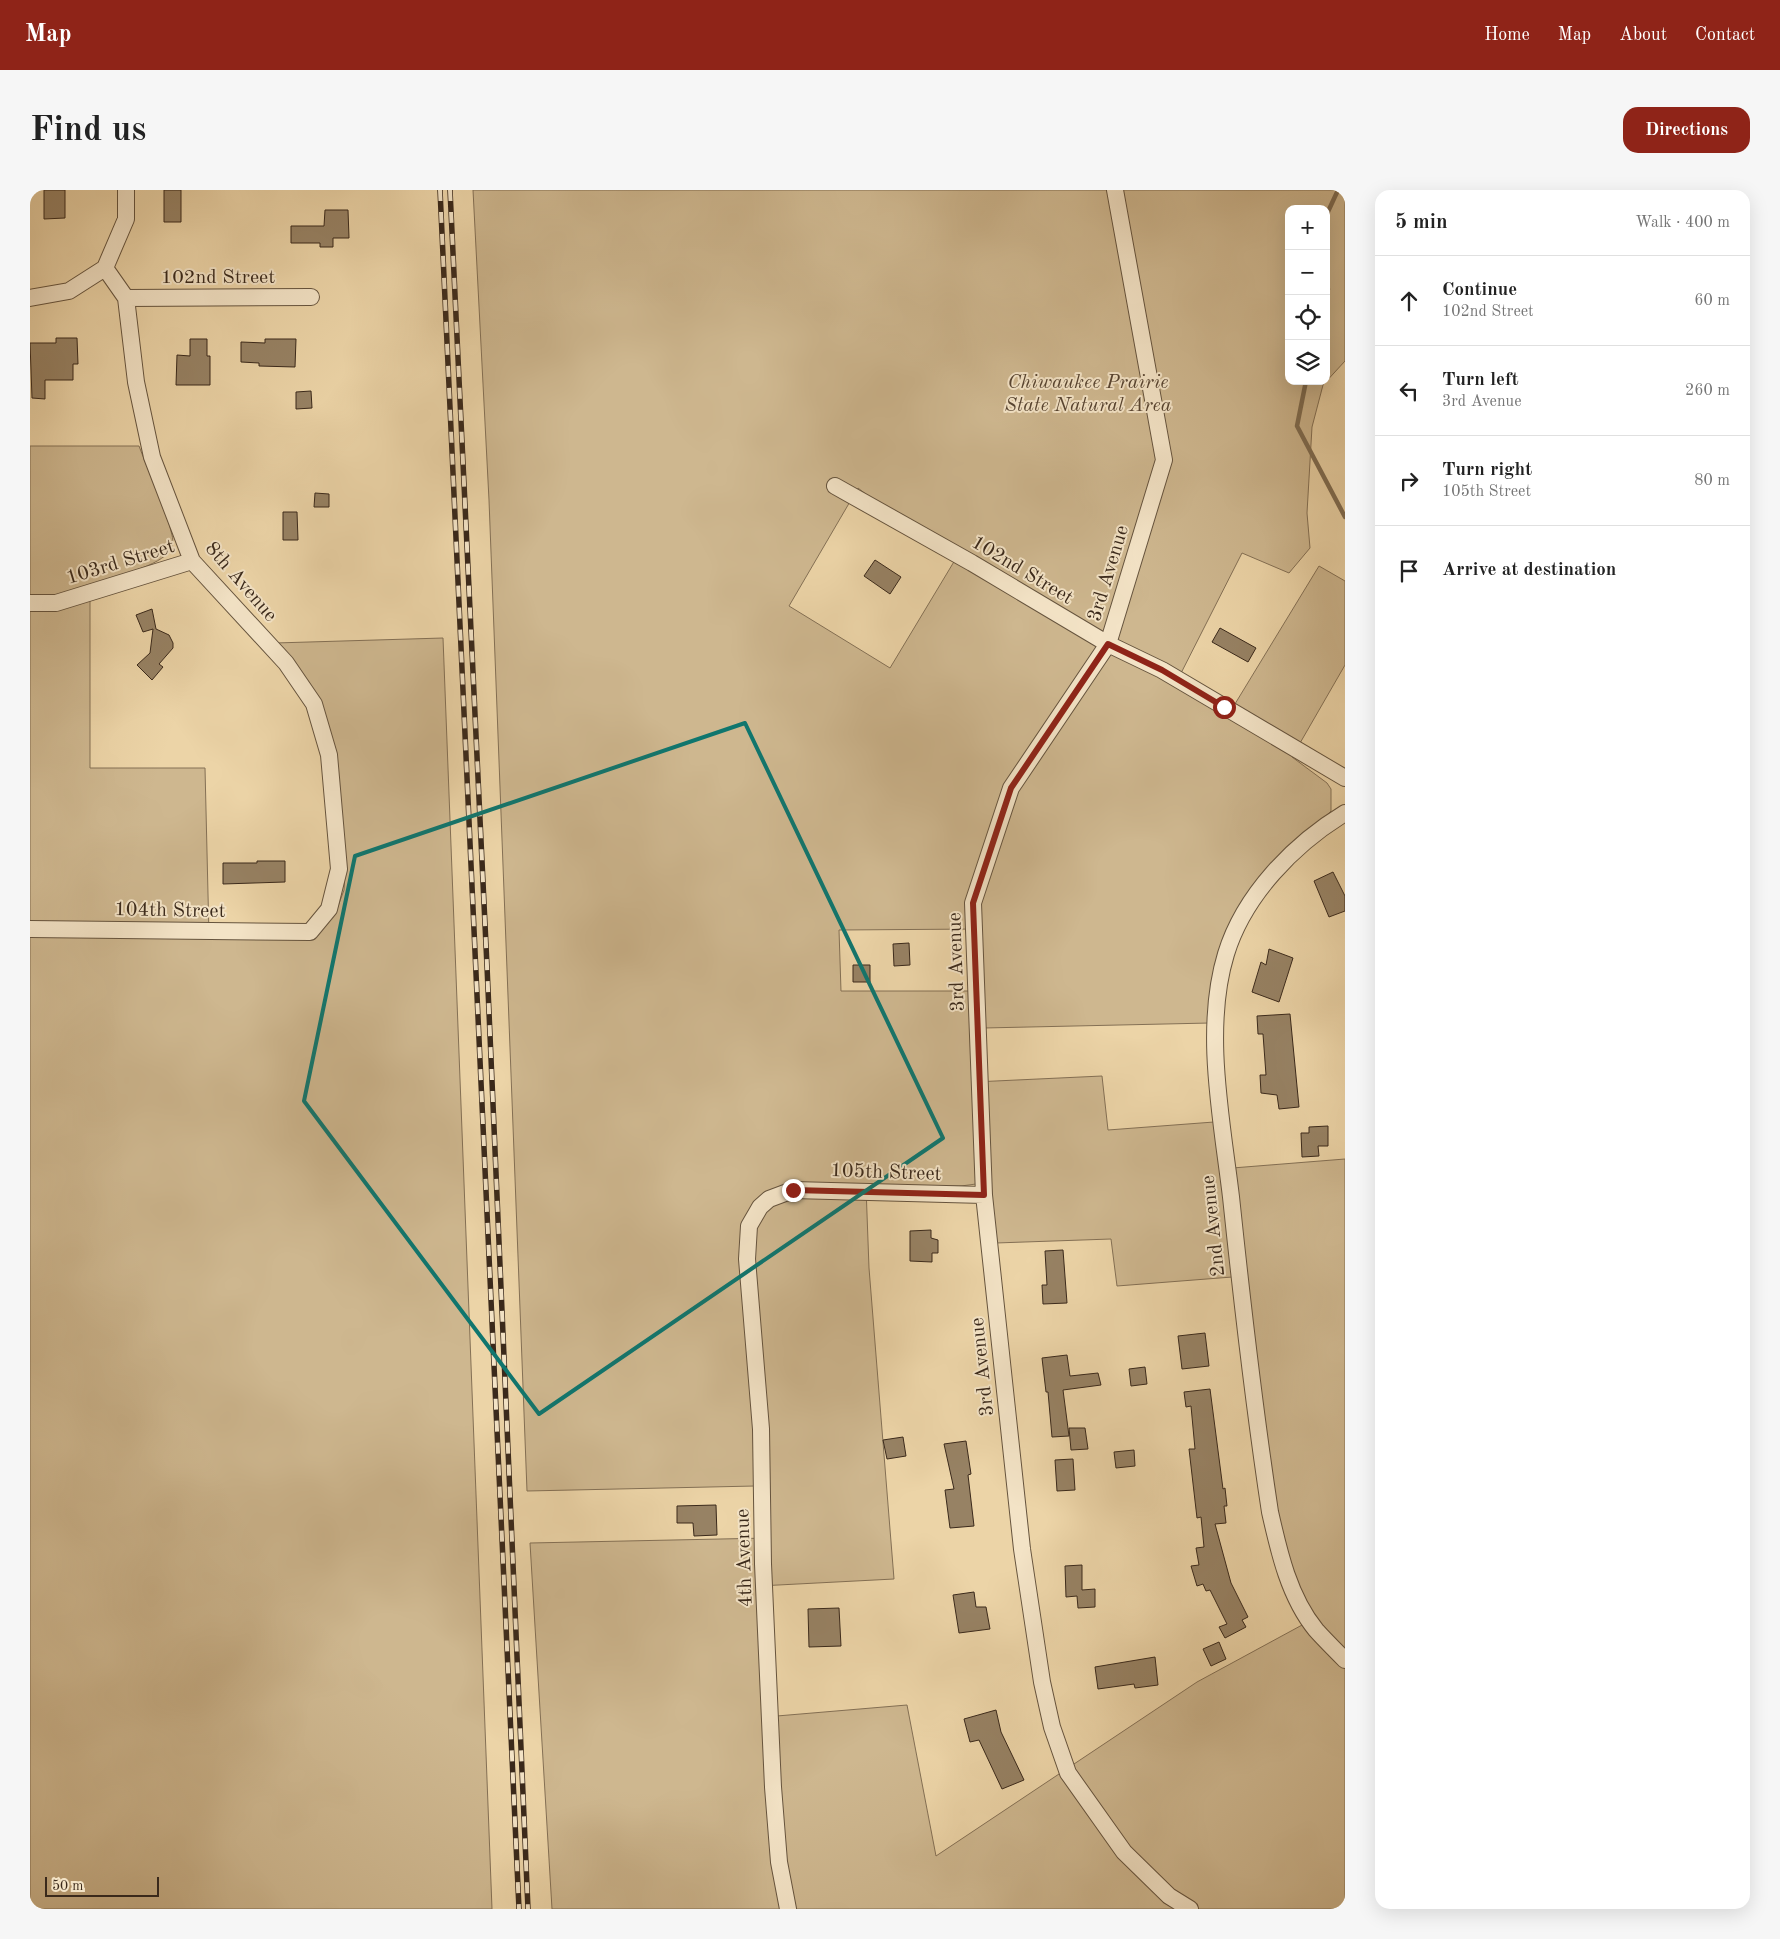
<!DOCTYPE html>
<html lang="en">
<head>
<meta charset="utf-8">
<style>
	:root { --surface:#fff; --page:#f6f6f6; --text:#222; --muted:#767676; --line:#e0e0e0; --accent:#8f2418 }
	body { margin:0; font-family:"Old Standard TT",serif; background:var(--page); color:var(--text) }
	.controls { position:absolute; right:15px; top:15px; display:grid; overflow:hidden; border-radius:10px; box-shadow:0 5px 20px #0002 }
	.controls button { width:45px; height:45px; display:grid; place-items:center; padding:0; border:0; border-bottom:1px solid var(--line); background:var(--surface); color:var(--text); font:25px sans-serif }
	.scale { position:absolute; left:15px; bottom:12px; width:114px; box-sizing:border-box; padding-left:5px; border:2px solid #3a291b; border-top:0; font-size:14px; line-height:18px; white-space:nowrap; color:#3a291b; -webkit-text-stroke:4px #f3e3c6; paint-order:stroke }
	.stop { position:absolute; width:15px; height:15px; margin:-11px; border:4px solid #8f2418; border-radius:50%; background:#fff }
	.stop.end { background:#8f2418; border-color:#fff; box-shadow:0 1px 5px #0008 }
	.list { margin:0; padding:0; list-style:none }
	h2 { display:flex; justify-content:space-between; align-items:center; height:65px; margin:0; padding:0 20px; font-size:21px }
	h2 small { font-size:16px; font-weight:400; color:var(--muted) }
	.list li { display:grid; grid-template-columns:32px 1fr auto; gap:15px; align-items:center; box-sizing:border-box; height:90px; padding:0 20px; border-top:1px solid var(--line) }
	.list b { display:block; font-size:19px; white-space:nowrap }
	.list p { margin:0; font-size:16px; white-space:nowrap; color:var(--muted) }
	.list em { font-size:16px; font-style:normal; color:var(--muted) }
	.icon { flex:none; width:28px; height:28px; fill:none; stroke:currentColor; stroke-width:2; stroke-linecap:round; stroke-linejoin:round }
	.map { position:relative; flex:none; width:1315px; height:1719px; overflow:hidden; border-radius:15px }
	header { display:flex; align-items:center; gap:30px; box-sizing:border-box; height:70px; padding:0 25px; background:var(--accent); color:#fff }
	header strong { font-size:24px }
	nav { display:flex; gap:28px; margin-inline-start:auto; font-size:18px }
	.intro { display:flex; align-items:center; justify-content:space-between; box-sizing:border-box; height:120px; padding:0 30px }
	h1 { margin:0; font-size:35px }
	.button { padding:12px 22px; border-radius:15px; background:var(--accent); color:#fff; font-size:18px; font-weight:700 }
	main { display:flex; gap:30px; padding:0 30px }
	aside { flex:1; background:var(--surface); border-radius:15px; box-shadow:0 5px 20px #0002 }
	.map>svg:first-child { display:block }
</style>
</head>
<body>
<header>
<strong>Map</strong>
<nav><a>Home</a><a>Map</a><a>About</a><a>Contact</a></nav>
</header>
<div class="intro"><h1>Find us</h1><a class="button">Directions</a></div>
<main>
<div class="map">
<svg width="1315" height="1719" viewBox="0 0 1315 1719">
	<rect width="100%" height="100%" fill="#ecd4a7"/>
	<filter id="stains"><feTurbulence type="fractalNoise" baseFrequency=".004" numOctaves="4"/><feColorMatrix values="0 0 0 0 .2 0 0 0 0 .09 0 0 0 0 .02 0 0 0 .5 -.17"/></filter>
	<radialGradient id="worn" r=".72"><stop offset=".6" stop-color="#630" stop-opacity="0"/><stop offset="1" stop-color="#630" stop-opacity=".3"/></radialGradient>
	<path fill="#ceb78f" stroke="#847055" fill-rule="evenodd" d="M 443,0 L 1315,0 L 1315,171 L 1293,195 L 1282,237 L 1277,323 L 1280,358 L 1259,383 L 1212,363 L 1145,495 L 1197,527 L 1289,376 L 1315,391 L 1315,475 L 1262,567 L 1297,593 L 1301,599 L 1301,621 L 1222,701 L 1180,833 L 954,838 L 944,892 L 1072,886 L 1078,940 L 1184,932 L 1190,979 L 1315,969 L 1315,1719 L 522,1719 L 500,1353 L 738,1348 L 725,1296 L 497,1301 L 459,310 ZM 1259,19 L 1296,19 L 1296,191 L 1259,191 ZM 828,298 L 850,315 L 931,360 L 860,478 L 759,416 ZM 949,739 L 951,801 L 811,801 L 809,740 ZM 961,992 L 966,1053 L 1081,1049 L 1087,1096 L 1215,1086 L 1247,1332 L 1262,1383 L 1285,1428 L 1167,1492 L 906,1666 L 877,1515 L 735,1527 L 729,1396 L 864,1389 L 839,1078 L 836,997 L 931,996 Z
		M 0,256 L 109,256 C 119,283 136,318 142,345 C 144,352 142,358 138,363 C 124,378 80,388 60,395 L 60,578 L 175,578 L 179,746 L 260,746 L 307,719 L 314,700 L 315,683 L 303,556 L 245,453 L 413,448 L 462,1719 L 0,1719 Z"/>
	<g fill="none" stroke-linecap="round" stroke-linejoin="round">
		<path stroke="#806d52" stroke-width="4.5" d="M 1296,26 L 1308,0
			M 1296,94 L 1298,99 L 1296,107
			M 1276,191 L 1267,236 L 1315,327"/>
	</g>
	<path fill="#978264" stroke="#3a291b" d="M 14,0 L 35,0 L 35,28 L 14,29 Z
		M 134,0 L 151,0 L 151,32 L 134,32 Z
		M 295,20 L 318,20 L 319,48 L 303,48 L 303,57 L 290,57 L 290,53 L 261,53 L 261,36 L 294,36 Z
		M 26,148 L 47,148 L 48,174 L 43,174 L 43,190 L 15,190 L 15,209 L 2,208 L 0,153 L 26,153 Z
		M 160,149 L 177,149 L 177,166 L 180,166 L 180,195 L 146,195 L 147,165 L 160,166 Z
		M 235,149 L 266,149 L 265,177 L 229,176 L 229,173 L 211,172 L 211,152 L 235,153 Z
		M 281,201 L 282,218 L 266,219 L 266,202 Z
		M 285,303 L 299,304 L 299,317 L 284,317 Z
		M 253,322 L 267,322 L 268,350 L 253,350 Z
		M 845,370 L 871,387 L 860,404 L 834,386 Z
		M 122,419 L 126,439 L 139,445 L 143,453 L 143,458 L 129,474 L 133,477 L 122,490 L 107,475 L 120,463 L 123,439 L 113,442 L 106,425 Z
		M 1190,438 L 1226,458 L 1218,472 L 1182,452 Z
		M 227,671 L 255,671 L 255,692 L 193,694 L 193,673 L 227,673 Z
		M 1303,682 L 1315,706 L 1315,721 L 1299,727 L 1284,691 Z
		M 879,753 L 880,775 L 864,776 L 863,754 Z
		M 1239,759 L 1263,768 L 1249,812 L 1222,802 L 1231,772 L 1236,775 Z
		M 823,775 L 840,775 L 840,792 L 823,792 Z
		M 1260,824 L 1269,917 L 1249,919 L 1247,905 L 1231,903 L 1230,885 L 1236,885 L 1233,844 L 1228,844 L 1227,826 Z
		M 1298,936 L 1298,956 L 1288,956 L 1289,966 L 1272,967 L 1271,943 L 1279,943 L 1279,937 Z
		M 901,1040 L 901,1048 L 908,1050 L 908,1063 L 902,1063 L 902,1072 L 880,1071 L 880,1041 Z
		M 1033,1060 L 1037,1113 L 1013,1114 L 1012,1095 L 1017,1095 L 1015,1061 Z
		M 1175,1143 L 1179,1176 L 1152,1179 L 1148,1146 Z
		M 1037,1165 L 1040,1186 L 1068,1183 L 1071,1195 L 1033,1200 L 1039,1246 L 1022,1247 L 1018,1202 L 1016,1202 L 1012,1168 Z
		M 1115,1177 L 1117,1194 L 1101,1196 L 1099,1179 Z
		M 1180,1199 L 1193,1299 L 1195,1298 L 1197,1316 L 1194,1316 L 1196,1333 L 1185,1334 L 1201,1393 L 1218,1427 L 1212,1430 L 1216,1437 L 1195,1448 L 1189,1437 L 1197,1434 L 1180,1400 L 1176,1401 L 1173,1394 L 1167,1396 L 1161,1376 L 1169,1375 L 1166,1358 L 1174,1357 L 1171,1327 L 1167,1328 L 1159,1259 L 1165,1259 L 1161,1216 L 1156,1217 L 1154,1202 Z
		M 1039,1238 L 1055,1238 L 1058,1259 L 1041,1260 Z
		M 873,1247 L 876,1266 L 857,1269 L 853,1250 Z
		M 936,1251 L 941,1284 L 938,1285 L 944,1336 L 920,1338 L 915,1300 L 924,1299 L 914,1254 Z
		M 1104,1260 L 1105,1276 L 1086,1278 L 1084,1262 Z
		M 1043,1269 L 1045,1300 L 1027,1301 L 1025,1270 Z
		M 686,1315 L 687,1345 L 664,1346 L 663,1333 L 647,1333 L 647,1316 Z
		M 1052,1375 L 1052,1400 L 1065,1399 L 1065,1417 L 1048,1418 L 1047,1406 L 1036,1407 L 1035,1376 Z
		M 944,1402 L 946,1417 L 956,1417 L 960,1439 L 929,1443 L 923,1405 Z
		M 809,1418 L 811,1456 L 779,1457 L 778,1419 Z
		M 1189,1452 L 1196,1469 L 1181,1476 L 1173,1459 Z
		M 1125,1467 L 1128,1495 L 1105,1498 L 1104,1494 L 1068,1499 L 1065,1477 Z
		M 966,1520 L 971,1542 L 994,1590 L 972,1599 L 949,1550 L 940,1552 L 934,1529 Z"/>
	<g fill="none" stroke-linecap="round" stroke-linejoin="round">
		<g stroke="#66543e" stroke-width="18">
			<path id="street" d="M 1085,0 L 1134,270 L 1078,454 L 981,598 L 943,713 L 954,1005 L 992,1359 L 1012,1492 L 1022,1537 L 1038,1583 L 1094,1662 L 1139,1706 L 1160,1719
				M 0,108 L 39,101 L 75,78
				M 96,108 L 281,107
				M 805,296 L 942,373 L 1078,454 L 1132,480 L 1315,588
				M 0,413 L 26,413 L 162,371
				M 1315,623 C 1264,654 1214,705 1196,764 C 1173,839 1192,931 1201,1007 C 1212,1112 1224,1217 1240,1322 C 1249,1362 1259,1407 1286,1440 C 1295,1450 1305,1460 1315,1470
				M 0,739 L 280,742 L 299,719 L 309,679 L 299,565 L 284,514 L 256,473 L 162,371 L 122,267 L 106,192 L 96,108 L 75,78 L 96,29 L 96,0
				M 758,1719 L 749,1672 L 743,1597 L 733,1374 L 731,1239 L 717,1069 L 719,1036 L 730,1017 L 739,1009 L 763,1000 L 954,1005"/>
		</g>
		<use href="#street" stroke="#f3e3c6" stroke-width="16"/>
		<g stroke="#3a291b" stroke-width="5.5">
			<path id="rail" d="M 410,0 L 489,1719
				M 420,0 L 457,776 L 498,1719"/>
		</g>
		<use href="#rail" stroke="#f3e3c6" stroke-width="4" stroke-dasharray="11" stroke-linecap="butt"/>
	</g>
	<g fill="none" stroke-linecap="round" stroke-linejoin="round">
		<path stroke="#8f2418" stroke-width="6" d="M 763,1000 L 954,1005 L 943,713 L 981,598 L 1078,454 L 1132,480 L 1194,517"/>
	</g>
	<path fill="none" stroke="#0f766e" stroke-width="4" stroke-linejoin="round" d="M 715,533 L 913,948 L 509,1224 L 274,911 L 325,666 Z"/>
	<g text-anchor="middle" stroke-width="4" stroke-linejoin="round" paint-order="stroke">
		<g font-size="20" fill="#3a291b" stroke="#f3e3c6">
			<text x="188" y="93">102nd Street</text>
			<text transform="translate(90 371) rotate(-17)" y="7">103rd Street</text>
			<text transform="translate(993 379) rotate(31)" y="7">102nd Street</text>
			<text transform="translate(1077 383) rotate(-73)" y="7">3rd Avenue</text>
			<text transform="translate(212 391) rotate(49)" y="7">8th Avenue</text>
			<text transform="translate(140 719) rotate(1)" y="7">104th Street</text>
			<text transform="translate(925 772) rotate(-92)" y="7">3rd Avenue</text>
			<text transform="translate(856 981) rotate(2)" y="7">105th Street</text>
			<text transform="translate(1182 1036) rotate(-96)" y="7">2nd Avenue</text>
			<text transform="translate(951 1177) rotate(-96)" y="7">3rd Avenue</text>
			<text transform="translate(713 1368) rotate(-92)" y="7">4th Avenue</text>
		</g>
		<g font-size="20" font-style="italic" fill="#584532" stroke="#f3e3c6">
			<text x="1058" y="198">Chiwaukee Prairie<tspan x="1058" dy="23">State Natural Area</tspan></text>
		</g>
	</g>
	<rect width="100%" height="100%" filter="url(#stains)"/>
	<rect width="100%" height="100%" fill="url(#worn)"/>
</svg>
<div class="controls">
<button>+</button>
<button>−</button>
<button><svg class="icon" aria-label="locate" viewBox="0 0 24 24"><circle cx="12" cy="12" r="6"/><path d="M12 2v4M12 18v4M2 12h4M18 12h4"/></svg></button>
<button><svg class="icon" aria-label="layers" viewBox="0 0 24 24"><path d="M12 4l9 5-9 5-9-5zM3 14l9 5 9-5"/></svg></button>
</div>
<div class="scale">50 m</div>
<div class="stop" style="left:1194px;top:517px"></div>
<div class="stop end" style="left:763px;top:1000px"></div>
</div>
<aside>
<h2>5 min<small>Walk · 400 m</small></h2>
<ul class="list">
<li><svg class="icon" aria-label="ahead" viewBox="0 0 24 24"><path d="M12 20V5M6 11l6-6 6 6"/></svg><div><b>Continue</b><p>102nd Street</p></div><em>60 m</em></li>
<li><svg class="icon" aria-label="left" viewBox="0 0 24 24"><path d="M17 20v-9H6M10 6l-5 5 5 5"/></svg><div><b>Turn left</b><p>3rd Avenue</p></div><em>260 m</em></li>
<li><svg class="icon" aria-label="right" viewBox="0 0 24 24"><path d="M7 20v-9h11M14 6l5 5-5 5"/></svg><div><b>Turn right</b><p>105th Street</p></div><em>80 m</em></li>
<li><svg class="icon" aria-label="arrive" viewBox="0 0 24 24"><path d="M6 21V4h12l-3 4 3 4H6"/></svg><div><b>Arrive at destination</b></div></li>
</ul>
</aside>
</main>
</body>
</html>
